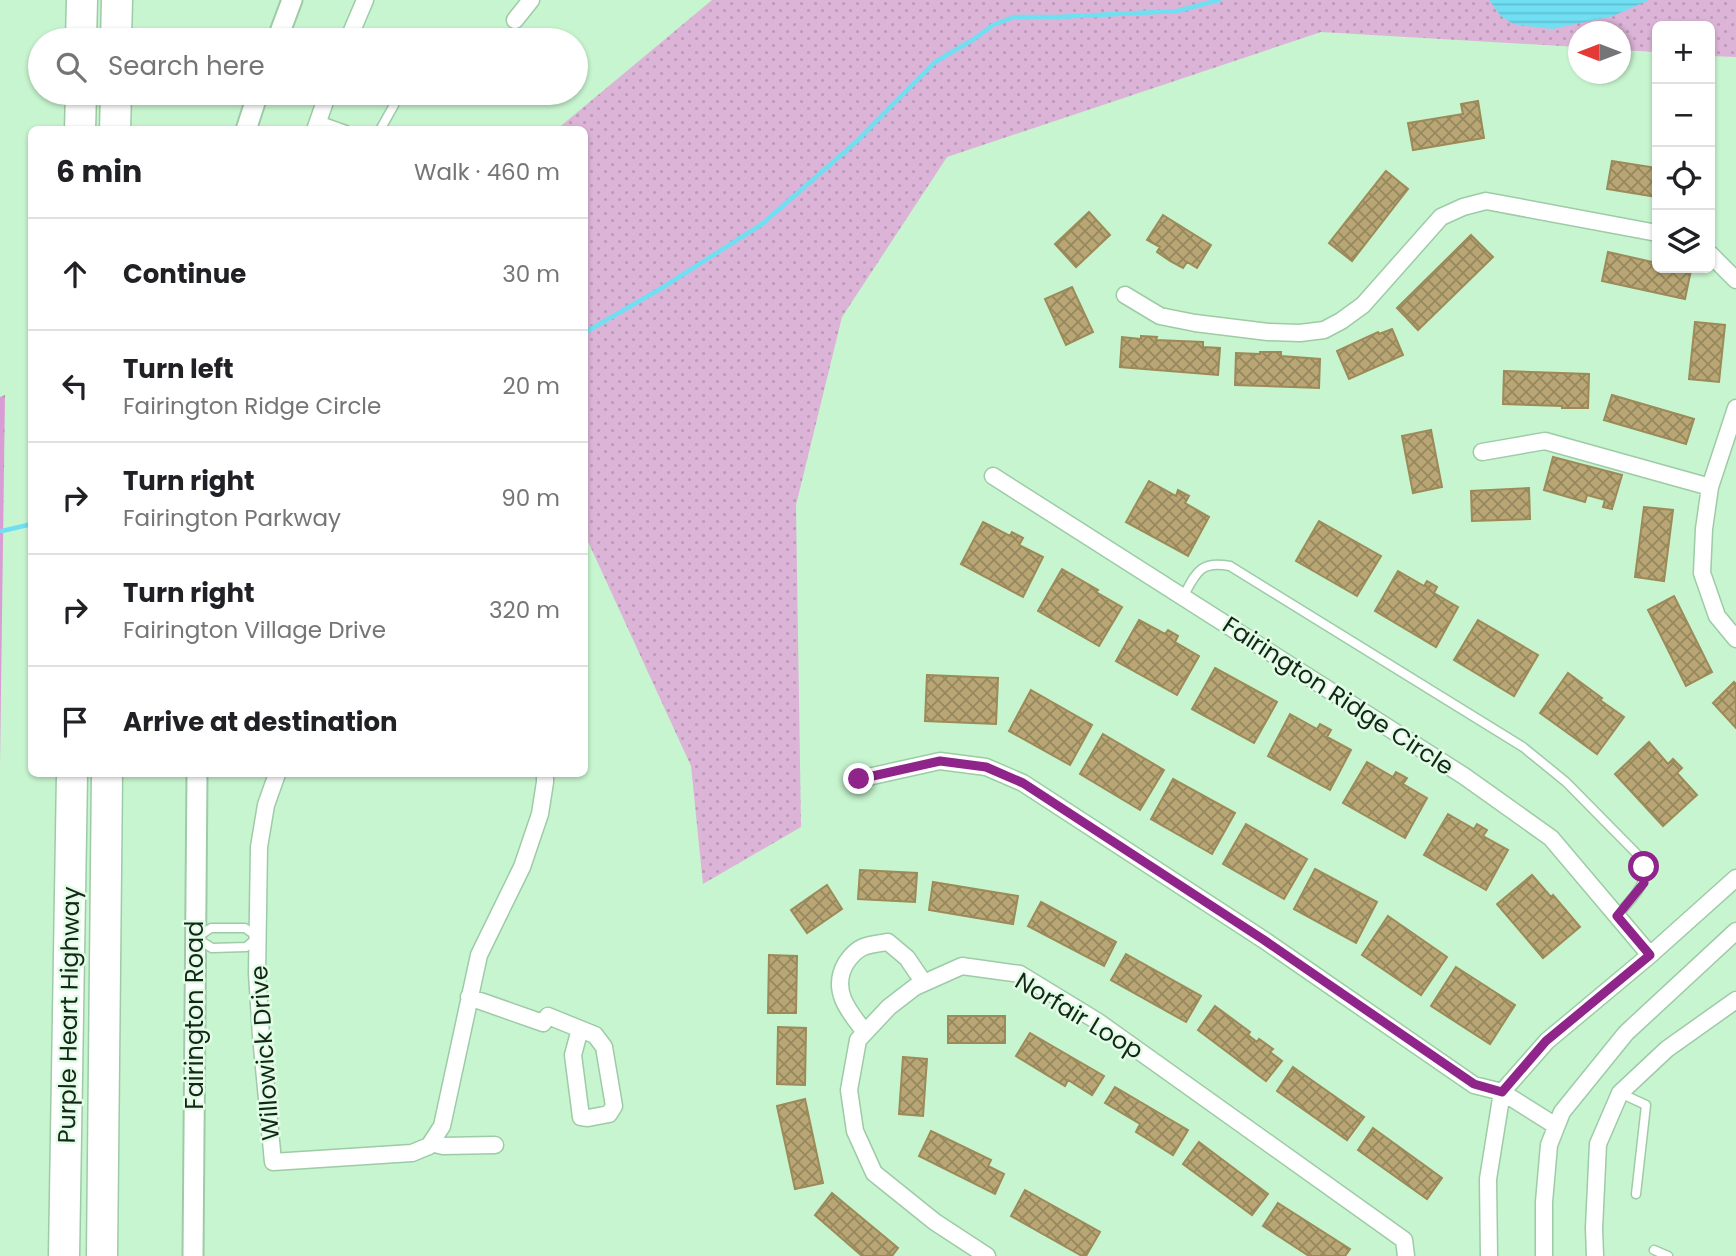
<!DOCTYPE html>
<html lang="en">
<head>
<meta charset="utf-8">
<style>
	:root { --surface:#fff; --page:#f2f2f2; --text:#202124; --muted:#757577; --line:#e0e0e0 }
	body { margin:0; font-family:Poppins,sans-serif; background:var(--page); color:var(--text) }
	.controls { position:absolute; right:21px; top:21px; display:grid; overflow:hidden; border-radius:10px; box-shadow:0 2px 5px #0004 }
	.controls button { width:63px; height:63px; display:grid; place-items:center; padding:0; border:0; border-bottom:2px solid var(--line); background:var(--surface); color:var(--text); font:35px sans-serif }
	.compass { position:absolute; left:1568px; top:21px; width:63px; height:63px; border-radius:50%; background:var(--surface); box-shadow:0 2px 5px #0004; rotate:270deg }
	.stop { position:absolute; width:21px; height:21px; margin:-16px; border:5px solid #8f258a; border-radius:50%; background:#fff }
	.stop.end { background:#8f258a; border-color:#fff; box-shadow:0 2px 7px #0008 }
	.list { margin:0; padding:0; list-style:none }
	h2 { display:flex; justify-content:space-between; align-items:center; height:91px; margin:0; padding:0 28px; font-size:30px }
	h2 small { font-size:23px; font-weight:400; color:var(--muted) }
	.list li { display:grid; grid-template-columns:46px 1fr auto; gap:21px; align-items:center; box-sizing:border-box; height:112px; padding:0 28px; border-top:2px solid var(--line) }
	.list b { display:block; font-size:26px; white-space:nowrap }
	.list p { margin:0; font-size:23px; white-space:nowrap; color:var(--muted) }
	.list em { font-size:23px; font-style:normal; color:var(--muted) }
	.icon { flex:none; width:38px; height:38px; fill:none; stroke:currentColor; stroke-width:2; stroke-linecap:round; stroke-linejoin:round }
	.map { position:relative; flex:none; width:1736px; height:1256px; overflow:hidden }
	.search { position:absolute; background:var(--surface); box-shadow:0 2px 5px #0004; left:28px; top:28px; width:560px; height:77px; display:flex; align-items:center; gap:18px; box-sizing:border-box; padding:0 24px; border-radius:38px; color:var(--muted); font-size:26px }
	.panel { position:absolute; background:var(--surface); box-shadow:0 2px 5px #0004; left:28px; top:126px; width:560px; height:651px; border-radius:10px }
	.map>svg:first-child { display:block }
</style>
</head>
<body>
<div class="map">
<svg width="1736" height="1256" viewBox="0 0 1736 1256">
	<defs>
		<pattern id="grass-dots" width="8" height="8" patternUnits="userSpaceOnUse" patternTransform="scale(1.75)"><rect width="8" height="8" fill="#dcb4d7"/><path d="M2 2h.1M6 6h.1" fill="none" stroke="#bc9bb8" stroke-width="1.8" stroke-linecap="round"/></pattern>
		<pattern id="forest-firs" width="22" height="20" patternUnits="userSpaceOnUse" patternTransform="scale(1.75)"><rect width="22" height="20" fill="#da9cd4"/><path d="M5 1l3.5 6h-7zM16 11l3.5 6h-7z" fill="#ba86b5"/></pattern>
		<pattern id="water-rules" width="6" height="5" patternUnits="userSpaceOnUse" patternTransform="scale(1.75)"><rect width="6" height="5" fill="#70dff2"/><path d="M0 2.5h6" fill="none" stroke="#60bfcf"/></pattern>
		<pattern id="building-cross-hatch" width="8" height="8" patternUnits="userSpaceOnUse" patternTransform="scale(1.75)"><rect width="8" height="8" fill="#b9a674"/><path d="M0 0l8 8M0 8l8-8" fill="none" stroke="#95875e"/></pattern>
	</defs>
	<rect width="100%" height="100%" fill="#c7f5cf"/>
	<path fill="url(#grass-dots)" d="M 712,0 L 1736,0 L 1736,57 L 1710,56 L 1710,26 L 1657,26 L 1657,52 L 1621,50 L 1620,32 L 1578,32 L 1578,47 L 1321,32 L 947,157 L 842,317 L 796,505 L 801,827 L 703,884 L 691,766 L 585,535 L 584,130 L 556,130 Z"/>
	<path fill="url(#forest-firs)" d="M 5,395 L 0,765 L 0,397 Z"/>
	<path fill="url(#water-rules)" d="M 1489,0 L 1649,0 L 1613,16 L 1552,29 L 1513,24 L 1501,16 Z"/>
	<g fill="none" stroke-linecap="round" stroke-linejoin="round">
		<path stroke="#70dff2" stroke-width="4.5" d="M 584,333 L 660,289 L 762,224 L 857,141 L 935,62 L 974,39 L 993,25 L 1014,17 L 1057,17 L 1177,11 L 1219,0
			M 2,531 L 32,524"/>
	</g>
	<path fill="url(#building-cross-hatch)" stroke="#9c8a59" stroke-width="2" d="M 1478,101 L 1484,138 L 1413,150 L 1408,123 L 1463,114 L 1461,104 Z
		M 1612,161 L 1657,168 L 1657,197 L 1607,189 Z
		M 1386,171 L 1408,189 L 1352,261 L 1329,243 Z
		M 1089,212 L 1110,235 L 1076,267 L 1055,244 Z
		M 1163,215 L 1211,245 L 1197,268 L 1187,262 L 1183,268 L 1170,261 L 1157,252 L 1160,247 L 1147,240 Z
		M 1471,235 L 1493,257 L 1418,330 L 1397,308 Z
		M 1608,252 L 1657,263 L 1657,268 L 1681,268 L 1691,270 L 1685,299 L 1602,281 Z
		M 1072,287 L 1093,332 L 1066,345 L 1045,299 Z
		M 1695,322 L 1725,325 L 1719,382 L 1689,379 Z
		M 1392,329 L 1403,355 L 1349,379 L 1337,351 L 1378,332 L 1379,334 Z
		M 1141,336 L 1157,337 L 1156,340 L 1203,342 L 1203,347 L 1220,348 L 1218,375 L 1120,367 L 1122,337 L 1141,339 Z
		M 1260,352 L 1281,352 L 1281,356 L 1320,359 L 1319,388 L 1235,385 L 1236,353 L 1260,354 Z
		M 1504,371 L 1589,374 L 1588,408 L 1562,408 L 1562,406 L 1503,404 Z
		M 1612,395 L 1694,419 L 1686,444 L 1604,420 Z
		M 1431,430 L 1442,487 L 1413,493 L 1402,436 Z
		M 1553,457 L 1622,475 L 1612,509 L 1603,507 L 1605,500 L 1587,495 L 1585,502 L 1544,490 Z
		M 1149,481 L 1176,496 L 1178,490 L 1189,496 L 1185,503 L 1209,517 L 1188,556 L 1126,522 Z
		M 1529,488 L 1530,519 L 1472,521 L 1471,491 Z
		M 1644,507 L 1673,510 L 1664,581 L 1635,577 Z
		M 1319,521 L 1381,556 L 1357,596 L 1296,561 Z
		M 983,522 L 1010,536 L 1012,532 L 1023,538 L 1019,545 L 1043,557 L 1023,597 L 961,564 Z
		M 1062,569 L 1098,590 L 1096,592 L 1122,607 L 1099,646 L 1038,611 Z
		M 1398,571 L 1424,586 L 1427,581 L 1437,587 L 1434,593 L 1458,607 L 1436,647 L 1375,611 Z
		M 1674,596 L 1712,672 L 1686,686 L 1648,610 Z
		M 1139,620 L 1165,634 L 1168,630 L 1178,636 L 1175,642 L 1199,656 L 1177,695 L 1116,661 Z
		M 1478,620 L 1538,655 L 1514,696 L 1454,660 Z
		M 1215,668 L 1277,702 L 1254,743 L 1192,709 Z
		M 1568,673 L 1602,698 L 1600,700 L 1624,717 L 1597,754 L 1540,713 Z
		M 927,675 L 998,678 L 996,724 L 925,721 Z
		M 1734,682 L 1736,684 L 1736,728 L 1713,703 Z
		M 1031,690 L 1092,725 L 1070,765 L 1009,731 Z
		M 1290,714 L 1317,729 L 1320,724 L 1331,730 L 1327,737 L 1351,750 L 1330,790 L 1268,756 Z
		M 1103,734 L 1164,770 L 1140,810 L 1080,774 Z
		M 1649,742 L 1668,764 L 1673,759 L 1682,768 L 1677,773 L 1697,795 L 1663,826 L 1615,774 Z
		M 1367,762 L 1393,777 L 1396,772 L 1407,778 L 1403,784 L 1427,798 L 1405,838 L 1343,803 Z
		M 1173,779 L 1235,813 L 1212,854 L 1151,819 Z
		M 1448,814 L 1474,829 L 1477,824 L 1487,830 L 1483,836 L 1508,850 L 1486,890 L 1424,855 Z
		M 1246,824 L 1307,859 L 1284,899 L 1223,864 Z
		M 1315,869 L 1377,902 L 1356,943 L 1294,909 Z
		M 860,870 L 917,873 L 915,902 L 858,899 Z
		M 1532,875 L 1551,897 L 1553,895 L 1580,927 L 1543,958 L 1497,904 Z
		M 933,882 L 1018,896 L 1013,924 L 929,910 Z
		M 827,885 L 842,909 L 807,933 L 791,910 Z
		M 1041,902 L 1116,942 L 1104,966 L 1028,926 Z
		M 1388,916 L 1447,957 L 1421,995 L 1362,955 Z
		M 1126,954 L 1201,996 L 1186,1022 L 1111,980 Z
		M 769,955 L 797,956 L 796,1013 L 768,1013 Z
		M 1456,967 L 1515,1005 L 1490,1044 L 1431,1006 Z
		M 1215,1006 L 1250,1032 L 1248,1035 L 1257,1042 L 1259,1039 L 1273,1049 L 1270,1052 L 1282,1061 L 1266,1081 L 1198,1030 Z
		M 948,1016 L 1005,1016 L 1005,1043 L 948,1043 Z
		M 778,1027 L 806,1028 L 805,1085 L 777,1084 Z
		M 1030,1033 L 1104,1076 L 1092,1095 L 1068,1080 L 1065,1086 L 1016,1056 Z
		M 903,1057 L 927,1059 L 923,1116 L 899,1114 Z
		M 1293,1067 L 1364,1117 L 1347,1140 L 1277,1091 Z
		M 1115,1087 L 1188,1130 L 1173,1155 L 1136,1132 L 1140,1124 L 1105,1103 Z
		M 805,1099 L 823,1183 L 795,1189 L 777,1106 Z
		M 1373,1128 L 1442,1178 L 1427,1199 L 1358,1150 Z
		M 931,1131 L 991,1160 L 988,1166 L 1004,1174 L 995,1194 L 919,1156 Z
		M 1199,1142 L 1268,1194 L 1252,1215 L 1183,1164 Z
		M 1025,1190 L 1100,1232 L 1086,1256 L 1082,1256 L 1011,1216 Z
		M 832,1193 L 898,1248 L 892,1256 L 862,1256 L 815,1215 Z
		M 1278,1203 L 1350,1249 L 1345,1256 L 1309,1256 L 1263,1226 Z"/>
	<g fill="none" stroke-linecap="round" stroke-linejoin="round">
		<g stroke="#9ecba7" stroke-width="11">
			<path id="service" d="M 318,120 L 346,130
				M 380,130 L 394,105 L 388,93
				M 1183,597 C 1196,573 1200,560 1230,566 L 1523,747 L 1566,782 L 1638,855 C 1653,884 1635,893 1617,916
				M 211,928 L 245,928 L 258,937 L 246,947 L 212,948 L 196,938 Z
				M 1620,1093 L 1646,1105 L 1636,1194
				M 1654,1250 L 1668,1256"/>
		</g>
		<g stroke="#9ecba7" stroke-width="19">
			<path id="minor" d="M 515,20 L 531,0
				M 348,40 L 365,0
				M 315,130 L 328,93
				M 1710,254 L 1736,280
				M 1125,295 L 1160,316 L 1195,323 L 1268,332 L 1300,333 L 1324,330 L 1341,321 L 1363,305 L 1441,217 L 1463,207 L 1486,201 L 1657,233
				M 1736,408 L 1710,487 L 1704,529 L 1702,573 L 1717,616 L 1736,639
				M 1482,452 L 1545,441 L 1710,487
				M 993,476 L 1464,776 L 1551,838 L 1650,955
				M 277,774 L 266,805 L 259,847 L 257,973 L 261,1036 L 273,1162 L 412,1153 L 429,1146 L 442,1126 L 479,955 L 522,867 L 540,814 L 545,782 L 545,774
				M 859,779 L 940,761 L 986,767 L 1023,783 L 1264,940 L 1474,1085 L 1502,1092 L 1556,1126
				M 469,997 L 543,1023 L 548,1016 L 595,1035 L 604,1047 L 614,1106 L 609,1114 L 588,1118 L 581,1117 L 573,1055 L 580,1029
				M 865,1032 C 849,1012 830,990 846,963 C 858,945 867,945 888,942 L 907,958 L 924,983
				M 431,1143 L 443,1146 L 495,1145
				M 987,1256 L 935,1222 L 874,1173 L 855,1131 L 849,1090 L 858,1040 L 889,1007 L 915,987 L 962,966 L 1020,974 L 1097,1021 L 1404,1240 L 1406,1256
				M 1489,1256 L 1488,1179 L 1502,1092 L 1547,1041 L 1650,955 L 1736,878
				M 1544,1256 L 1544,1202 L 1549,1145 L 1562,1112 L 1626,1033 L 1736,931
				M 1595,1256 L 1594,1228 L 1598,1144 L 1620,1093 L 1667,1049 L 1736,1000"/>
		</g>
		<g stroke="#9ecba7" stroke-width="23">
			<path id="tertiary" d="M 277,40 L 292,0
				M 246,130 L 258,93
				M 193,1256 L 197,774"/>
		</g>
		<g stroke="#9ecba7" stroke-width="33">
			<path id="motorway" d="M 81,40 L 82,0
				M 116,40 L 117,0
				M 80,130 L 81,93
				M 115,130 L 116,93
				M 64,1256 L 72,774
				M 102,1256 L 107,774"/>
		</g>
		<use href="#service" stroke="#fff" stroke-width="8"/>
		<use href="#minor" stroke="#fff" stroke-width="16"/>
		<use href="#tertiary" stroke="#fff" stroke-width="19"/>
		<use href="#motorway" stroke="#fff" stroke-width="30"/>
	</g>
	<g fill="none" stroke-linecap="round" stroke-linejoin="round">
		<path stroke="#8f258a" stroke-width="9" d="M 859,779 L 940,761 L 986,767 L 1023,783 L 1264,940 L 1474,1084 L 1502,1092 L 1546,1041 L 1650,955 L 1617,916 L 1644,883 L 1644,867"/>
	</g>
	<g text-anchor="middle" stroke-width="5" stroke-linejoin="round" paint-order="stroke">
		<g font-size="24" fill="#152619" stroke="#e1fde6">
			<text transform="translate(1338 696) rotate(33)" y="8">Fairington Ridge Circle</text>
			<text transform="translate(69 1015) rotate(-89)" y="8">Purple Heart Highway</text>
			<text transform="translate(195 1015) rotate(-90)" y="8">Fairington Road</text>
			<text transform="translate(1079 1016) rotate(31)" y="8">Norfair Loop</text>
			<text transform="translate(265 1053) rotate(-94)" y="8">Willowick Drive</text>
		</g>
	</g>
</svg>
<div class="controls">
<button>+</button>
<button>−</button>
<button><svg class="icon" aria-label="locate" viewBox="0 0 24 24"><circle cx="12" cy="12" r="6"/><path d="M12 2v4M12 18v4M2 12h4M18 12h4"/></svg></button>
<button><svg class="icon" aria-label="layers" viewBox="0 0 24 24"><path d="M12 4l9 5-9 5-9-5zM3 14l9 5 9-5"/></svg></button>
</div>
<svg class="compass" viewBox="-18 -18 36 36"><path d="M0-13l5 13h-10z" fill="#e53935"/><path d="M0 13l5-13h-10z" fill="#757577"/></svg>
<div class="stop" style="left:1644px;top:867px"></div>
<div class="stop end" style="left:859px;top:779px"></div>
<div class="search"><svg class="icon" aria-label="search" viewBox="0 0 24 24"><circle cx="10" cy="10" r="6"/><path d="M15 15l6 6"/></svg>Search here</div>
<section class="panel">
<h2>6 min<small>Walk · 460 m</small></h2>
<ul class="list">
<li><svg class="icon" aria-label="ahead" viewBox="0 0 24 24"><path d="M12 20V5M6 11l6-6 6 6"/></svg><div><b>Continue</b></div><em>30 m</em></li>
<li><svg class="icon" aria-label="left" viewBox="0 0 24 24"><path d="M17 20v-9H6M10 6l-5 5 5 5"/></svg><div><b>Turn left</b><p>Fairington Ridge Circle</p></div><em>20 m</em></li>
<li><svg class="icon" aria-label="right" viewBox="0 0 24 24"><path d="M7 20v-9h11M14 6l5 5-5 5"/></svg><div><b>Turn right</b><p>Fairington Parkway</p></div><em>90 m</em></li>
<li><svg class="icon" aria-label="right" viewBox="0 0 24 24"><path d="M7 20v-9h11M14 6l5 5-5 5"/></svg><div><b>Turn right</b><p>Fairington Village Drive</p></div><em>320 m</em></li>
<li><svg class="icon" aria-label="arrive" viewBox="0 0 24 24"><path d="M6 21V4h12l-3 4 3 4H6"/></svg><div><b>Arrive at destination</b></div></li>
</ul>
</section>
</div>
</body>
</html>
